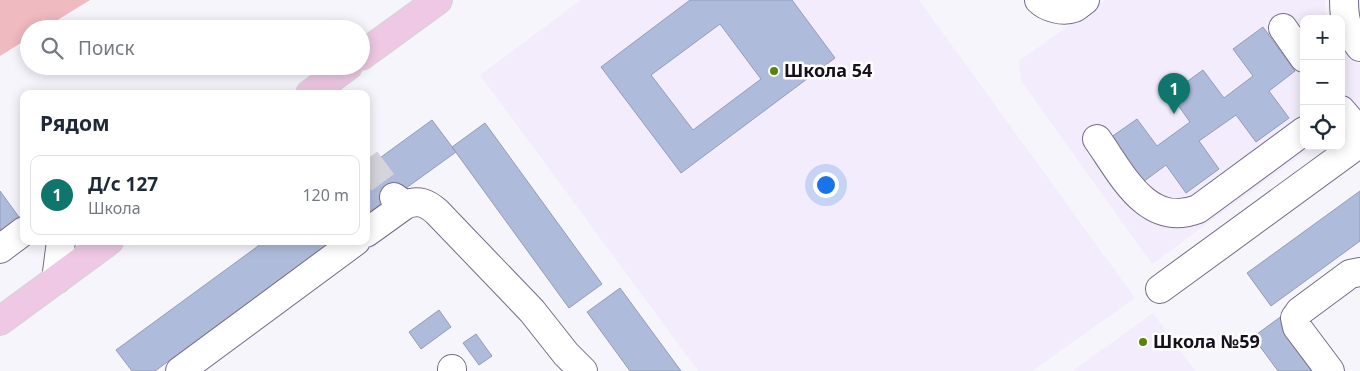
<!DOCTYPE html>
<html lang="ru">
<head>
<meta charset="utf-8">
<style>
	:root { --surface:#fff; --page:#f2f2f3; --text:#1f2937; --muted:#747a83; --line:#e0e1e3; --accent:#0f766e }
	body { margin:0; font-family:"Noto Sans",sans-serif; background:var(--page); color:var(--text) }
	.controls { position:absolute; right:15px; top:15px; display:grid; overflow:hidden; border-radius:10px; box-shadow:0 2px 12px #0003 }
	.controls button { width:45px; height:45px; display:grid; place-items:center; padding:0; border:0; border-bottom:1px solid var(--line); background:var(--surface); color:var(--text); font:25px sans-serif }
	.you { position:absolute; left:825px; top:184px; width:18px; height:18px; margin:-12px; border:4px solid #fff; border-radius:50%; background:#1a73e8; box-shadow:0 0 0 8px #1a73e833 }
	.badge { display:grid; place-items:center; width:32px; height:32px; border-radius:50%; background:var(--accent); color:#fff; font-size:16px; font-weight:700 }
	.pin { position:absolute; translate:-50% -41px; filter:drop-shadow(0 1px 2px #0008) }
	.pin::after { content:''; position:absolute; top:26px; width:18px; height:15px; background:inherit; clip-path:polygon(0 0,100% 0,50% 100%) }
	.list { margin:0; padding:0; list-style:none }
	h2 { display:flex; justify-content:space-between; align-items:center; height:65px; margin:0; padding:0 20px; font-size:21px }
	h2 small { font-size:16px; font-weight:400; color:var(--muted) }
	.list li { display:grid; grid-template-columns:32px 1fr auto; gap:15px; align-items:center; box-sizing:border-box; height:80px; margin:0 10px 10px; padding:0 10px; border:1px solid var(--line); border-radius:10px }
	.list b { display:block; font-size:19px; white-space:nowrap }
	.list p { margin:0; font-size:16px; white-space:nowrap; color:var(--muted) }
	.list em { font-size:16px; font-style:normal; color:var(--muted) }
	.icon { flex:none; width:28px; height:28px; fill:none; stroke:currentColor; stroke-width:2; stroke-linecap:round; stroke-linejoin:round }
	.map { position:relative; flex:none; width:1360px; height:371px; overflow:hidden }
	.search { position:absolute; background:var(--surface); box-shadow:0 2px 12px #0003; left:20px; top:20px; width:350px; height:55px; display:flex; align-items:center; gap:12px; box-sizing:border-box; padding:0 18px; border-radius:28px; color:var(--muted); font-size:19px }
	.panel { position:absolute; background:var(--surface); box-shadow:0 2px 12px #0003; left:20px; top:90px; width:350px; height:155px; border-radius:10px }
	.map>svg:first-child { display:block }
</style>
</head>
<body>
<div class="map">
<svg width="1360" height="371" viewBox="0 0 1360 371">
	<rect width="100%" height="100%" fill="#f7f5fc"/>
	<path fill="#f2ecfc" d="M 581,0 L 919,0 L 1135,298 L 1032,371 L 698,371 L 480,75 Z
		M 1105,0 L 1325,0 L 1326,19 L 1304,19 L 1304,146 L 1314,146 L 1152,264 L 1021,81 L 1019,61 Z
		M 1341,41 L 1360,66 L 1360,112 L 1341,126 Z
		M 1153,313 L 1195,371 L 1072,371 Z"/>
	<path fill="#efbac0" d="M 0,0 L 90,0 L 43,29 L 29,29 L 29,38 L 0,56 Z"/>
	<path fill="#aebbda" stroke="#909dbb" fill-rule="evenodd" d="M 690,0 L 792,0 L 835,58 L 681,173 L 601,67 ZM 720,24 L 761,79 L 693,130 L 651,75 Z
		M 1263,27 L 1295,71 L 1269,91 L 1289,118 L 1256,142 L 1236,115 L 1199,141 L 1219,169 L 1186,193 L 1166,165 L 1139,185 L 1107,140 L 1137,119 L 1157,146 L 1190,122 L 1170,94 L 1203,70 L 1224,98 L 1253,76 L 1233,49 Z
		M 432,120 L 456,152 L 366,217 L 366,168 Z
		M 485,123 L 602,284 L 569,308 L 452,147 Z
		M 0,191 L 24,224 L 0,242 Z
		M 1360,191 L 1360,241 L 1271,306 L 1247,273 Z
		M 265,241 L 333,241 L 155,371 L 132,371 L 116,350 Z
		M 620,288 L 681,371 L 630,371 L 587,312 Z
		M 439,310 L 451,327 L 421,349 L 409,332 Z
		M 1283,315 L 1323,371 L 1278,371 L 1253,337 Z
		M 476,334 L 492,356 L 479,365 L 463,343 Z"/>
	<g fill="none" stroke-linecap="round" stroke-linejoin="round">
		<path stroke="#d5d3db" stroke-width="28" stroke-dasharray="28 14" stroke-linecap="butt" d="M 366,160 L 394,197"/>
		<g stroke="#766b88" stroke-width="30">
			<path id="minor" d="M 1039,0 C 1047,8 1063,12 1074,8 C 1078,6 1082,2 1085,0
				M 1344,0 C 1344,21 1347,30 1360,47
				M 1283,28 L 1304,58
				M 1341,110 L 1360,132
				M 1097,139 C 1122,174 1147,229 1198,209 L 1304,131
				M 394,197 L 405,205 C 418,199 427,203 437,212 L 532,311 L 566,354 L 583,371
				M 366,233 L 405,205
				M 0,249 L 24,231
				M 56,280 L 61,241
				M 1160,289 L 1360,143
				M 180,371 L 356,241
				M 452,371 L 452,369
				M 1330,371 L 1297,327 L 1295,318 L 1300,311 L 1350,274 L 1360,272"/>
		</g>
		<g stroke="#d5d4d6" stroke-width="30">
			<path id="major" d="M 361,56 L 438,0
				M 310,94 L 348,66
				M 0,321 L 109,241"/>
		</g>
		<use href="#minor" stroke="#fff" stroke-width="28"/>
		<use href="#major" stroke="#eec8e4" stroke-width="28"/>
	</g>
	<g fill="#5b8307" stroke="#fff" stroke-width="2">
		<circle cx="774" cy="71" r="5"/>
		<circle cx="1143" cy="342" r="5"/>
	</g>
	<g text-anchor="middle" stroke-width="5" stroke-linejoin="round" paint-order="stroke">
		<g font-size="18" font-weight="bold" fill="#16111d" stroke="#fff" text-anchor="start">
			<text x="784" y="77">Школа 54</text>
			<text x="1153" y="348">Школа №59</text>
		</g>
	</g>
</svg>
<div class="controls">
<button>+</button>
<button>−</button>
<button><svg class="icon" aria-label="locate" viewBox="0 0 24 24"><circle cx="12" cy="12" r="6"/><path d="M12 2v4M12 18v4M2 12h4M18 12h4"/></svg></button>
</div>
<div class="you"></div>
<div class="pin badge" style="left:1174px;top:114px">1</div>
<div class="search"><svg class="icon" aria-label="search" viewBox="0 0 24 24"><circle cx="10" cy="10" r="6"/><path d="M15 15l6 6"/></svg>Поиск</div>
<section class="panel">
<h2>Рядом<small></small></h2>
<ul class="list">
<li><span class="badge">1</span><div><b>Д/с 127</b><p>Школа</p></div><em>120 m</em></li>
</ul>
</section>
</div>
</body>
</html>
